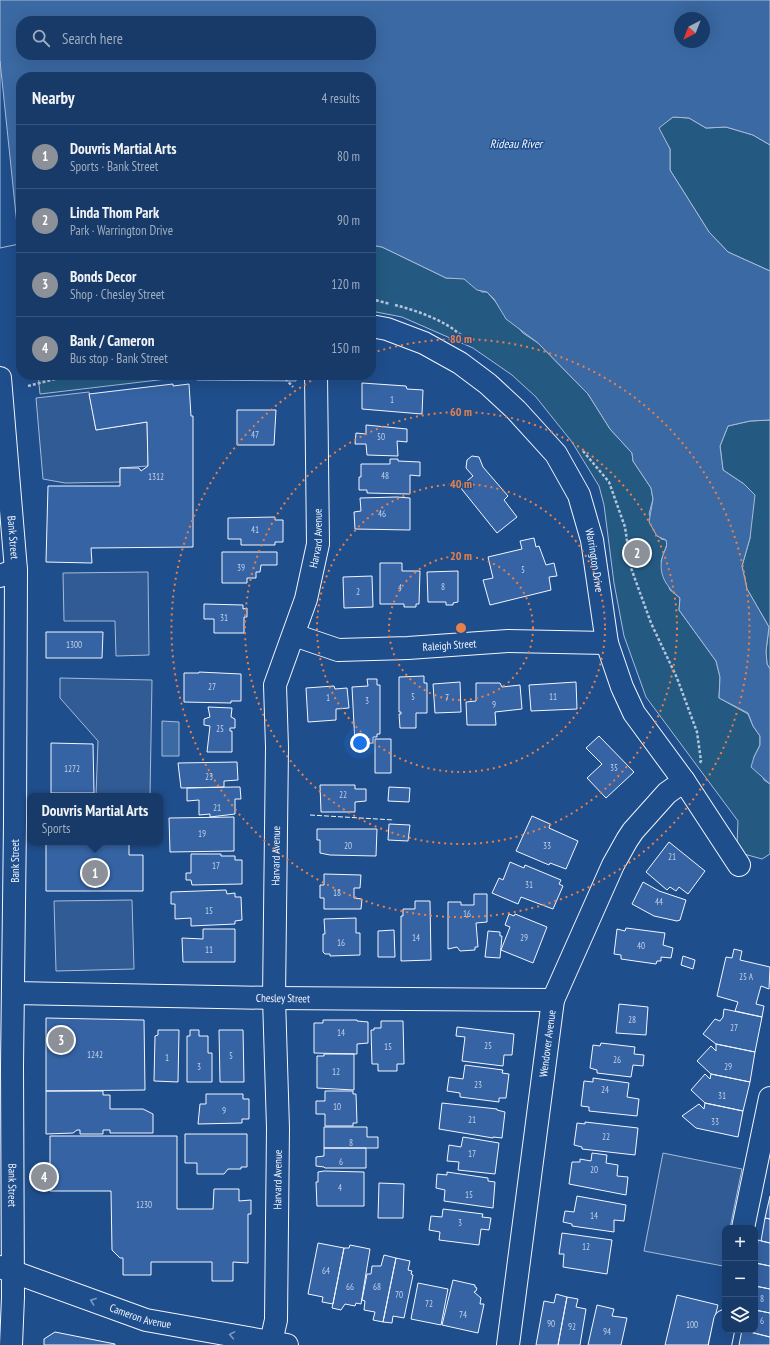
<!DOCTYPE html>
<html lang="en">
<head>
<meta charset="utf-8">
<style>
	:root { --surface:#173a69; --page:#244571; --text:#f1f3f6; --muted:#9eadc0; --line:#36547d; --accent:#8c9099 }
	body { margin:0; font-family:"PT Sans Narrow",sans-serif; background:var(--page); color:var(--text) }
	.controls { position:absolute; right:12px; bottom:12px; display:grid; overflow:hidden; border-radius:8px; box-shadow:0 4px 16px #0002 }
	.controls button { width:36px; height:36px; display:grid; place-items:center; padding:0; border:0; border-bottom:1px solid var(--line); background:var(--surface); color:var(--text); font:20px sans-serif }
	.compass { position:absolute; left:674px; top:12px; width:36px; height:36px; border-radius:50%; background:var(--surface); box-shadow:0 4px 16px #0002; rotate:222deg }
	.you { position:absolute; left:360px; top:743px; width:14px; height:14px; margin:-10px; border:3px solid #fff; border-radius:50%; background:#1a73e8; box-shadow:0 0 0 6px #1a73e833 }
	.badge { display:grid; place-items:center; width:26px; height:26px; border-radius:50%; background:var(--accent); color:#fff; font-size:13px; font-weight:700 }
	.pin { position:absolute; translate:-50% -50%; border:2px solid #fff; box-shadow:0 1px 4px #0006 }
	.popup { position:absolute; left:27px; top:793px; width:136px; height:52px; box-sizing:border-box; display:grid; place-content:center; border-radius:8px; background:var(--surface); filter:drop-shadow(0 1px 3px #0005); font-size:13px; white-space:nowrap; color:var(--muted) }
	.popup b { font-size:15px; color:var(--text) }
	.popup::after { content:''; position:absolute; left:50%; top:100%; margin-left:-8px; border:8px solid transparent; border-top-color:var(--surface) }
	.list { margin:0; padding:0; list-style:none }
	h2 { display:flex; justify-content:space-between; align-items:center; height:52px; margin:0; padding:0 16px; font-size:17px }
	h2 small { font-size:13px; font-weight:400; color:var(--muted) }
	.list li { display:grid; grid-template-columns:26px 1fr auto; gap:12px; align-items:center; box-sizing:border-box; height:64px; padding:0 16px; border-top:1px solid var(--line) }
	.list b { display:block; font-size:15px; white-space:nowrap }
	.list p { margin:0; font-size:13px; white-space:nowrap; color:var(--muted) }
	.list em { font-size:13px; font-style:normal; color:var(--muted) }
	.icon { flex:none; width:22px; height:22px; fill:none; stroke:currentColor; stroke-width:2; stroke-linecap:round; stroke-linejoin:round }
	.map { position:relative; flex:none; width:770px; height:1345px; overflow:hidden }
	.search { position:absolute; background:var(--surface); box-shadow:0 4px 16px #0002; left:16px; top:16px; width:360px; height:44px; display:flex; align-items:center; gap:10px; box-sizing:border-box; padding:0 14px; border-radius:16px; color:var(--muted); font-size:15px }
	.panel { position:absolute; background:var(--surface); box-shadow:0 4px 16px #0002; left:16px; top:72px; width:360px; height:308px; border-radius:16px }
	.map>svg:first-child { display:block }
</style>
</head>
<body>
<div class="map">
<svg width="770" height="1345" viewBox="0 0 770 1345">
	<rect width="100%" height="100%" fill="#1f4e8c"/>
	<path fill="#245a82" stroke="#a8bbd7" d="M 673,117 L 689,118 L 706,128 L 726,127 L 753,135 L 770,145 L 770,271 L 728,252 L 709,232 L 670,170 L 670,149 L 658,128 Z
		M 371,245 L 382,247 L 440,275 L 446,278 L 464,278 L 482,292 L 487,292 L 523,333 L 538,343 L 588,394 L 610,429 L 632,453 L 633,461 L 651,488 L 653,499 L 649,514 L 661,539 L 666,540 L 667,544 L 661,561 L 670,590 L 680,598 L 679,610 L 716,661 L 720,677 L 719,698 L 748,714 L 753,726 L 760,736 L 760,745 L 754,757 L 764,780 L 770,784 L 770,854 L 762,859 L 744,854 L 737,845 L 738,821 L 646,697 L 624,636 L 614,583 L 604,505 L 599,486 L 572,442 L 536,397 L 512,375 L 473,348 L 402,317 L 371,311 Z
		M 38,375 L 296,375 L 296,381 L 197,380 L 192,376 L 40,394 Z
		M 770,420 L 770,669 L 767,664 L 766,651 L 769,627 L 747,589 L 742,566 L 750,538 L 744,484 L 723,470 L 720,446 L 728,426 L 750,421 Z"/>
	<path fill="#305b95" stroke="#a8bbd7" d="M 89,392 L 96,430 L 147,422 L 148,466 L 120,468 L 120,482 L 65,483 L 43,479 L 36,398 Z
		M 148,572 L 149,655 L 116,656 L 115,621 L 64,621 L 63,573 Z
		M 60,678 L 152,680 L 150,796 L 90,796 L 96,796 L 98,741 L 60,698 Z
		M 132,900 L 134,969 L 56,971 L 54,901 Z
		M 663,1153 L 742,1169 L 730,1228 L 725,1228 L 725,1254 L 723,1266 L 644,1251 Z"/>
	<path fill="#3b69a3" stroke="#a8bbd7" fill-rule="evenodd" d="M 0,0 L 770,0 L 770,145 L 753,135 L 726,127 L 706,128 L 689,118 L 673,117 L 659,128 L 670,149 L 670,170 L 709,232 L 728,252 L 770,271 L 770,420 L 750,421 L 728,426 L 720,446 L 723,470 L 744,484 L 755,495 L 750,538 L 742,566 L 747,589 L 769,627 L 766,651 L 767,664 L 770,669 L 770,784 L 751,767 L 754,757 L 760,745 L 760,736 L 753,726 L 748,713 L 719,698 L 720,677 L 716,661 L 679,610 L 680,598 C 666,587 657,573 663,555 C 665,550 668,546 666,540 L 657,536 L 649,522 L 653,499 L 651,488 L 633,461 L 632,453 L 610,429 L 588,394 L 538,343 L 506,319 L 494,299 L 487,292 L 477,290 L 464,279 L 446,278 L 440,275 L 382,247 L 371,245 L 371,77 L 21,77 L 21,241 L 0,246 ZM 680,18 L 704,18 L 704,42 L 680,42 ZM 21,21 L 371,21 L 371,55 L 21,55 Z
		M 162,721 L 179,722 L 179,756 L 162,756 Z"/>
	<path fill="#1f4e8c" stroke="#a8bbd7" d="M 0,61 L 19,244 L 0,248 Z"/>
	<path fill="#3563a3" stroke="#f2f6ff" d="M 362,383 L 406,386 L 407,389 L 423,390 L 422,414 L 362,409 Z
		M 173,384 L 173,386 L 189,384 L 191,416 L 193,416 L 193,547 L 91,548 L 92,563 L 46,562 L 48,486 L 120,486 L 120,468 L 139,468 L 141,471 L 148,466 L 147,422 L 96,430 L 89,394 Z
		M 237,410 L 276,410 L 274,445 L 237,445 Z
		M 366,425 L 407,429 L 407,442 L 397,441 L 398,456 L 367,455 L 366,444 L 355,444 L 356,433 L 366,434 Z
		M 472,456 L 479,457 L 483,467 L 508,496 L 504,500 L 517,517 L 497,533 L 460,487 L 473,476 L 466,468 L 467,460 Z
		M 390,459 L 398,459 L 398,461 L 420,462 L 420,476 L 410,475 L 410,494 L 367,493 L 367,490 L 359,490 L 359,477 L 361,477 L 361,464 L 390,464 Z
		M 397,497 L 410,498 L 410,530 L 355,529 L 354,512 L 361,511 L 360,498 Z
		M 275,517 L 275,520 L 283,520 L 283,542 L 275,542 L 275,545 L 241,545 L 241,539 L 228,539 L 228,518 Z
		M 534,538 L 536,547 L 539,546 L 546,565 L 554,563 L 557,576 L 549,577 L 551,590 L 490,605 L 483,580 L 493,578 L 488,557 L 522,549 L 520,541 Z
		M 222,552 L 277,552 L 277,565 L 261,565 L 260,572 L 256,572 L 256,578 L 247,578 L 247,583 L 222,583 Z
		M 380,563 L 402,563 L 402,571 L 420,571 L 419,604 L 416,604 L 416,607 L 404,607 L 404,604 L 380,604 Z
		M 458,571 L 458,602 L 453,603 L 453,605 L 446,605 L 446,602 L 428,602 L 427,572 Z
		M 372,576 L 373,607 L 344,608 L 343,577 Z
		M 204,604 L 243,605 L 243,609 L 247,608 L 247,617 L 244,617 L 244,633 L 214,633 L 214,619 L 204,619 Z
		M 46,632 L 103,632 L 102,658 L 46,658 Z
		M 199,672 L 241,674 L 241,701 L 231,701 L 231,703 L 184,702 L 184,673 L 199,673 Z
		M 424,676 L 424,683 L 427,683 L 427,713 L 416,713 L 416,728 L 400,728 L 399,714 L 401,714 L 401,712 L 399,712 L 399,677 Z
		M 367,679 L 377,679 L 377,685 L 380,685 L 380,734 L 377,734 L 377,737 L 373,737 L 373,743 L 355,744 L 352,687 L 368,686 Z
		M 460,682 L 461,712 L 435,713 L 433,684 Z
		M 576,682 L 577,709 L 531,711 L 529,685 Z
		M 476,683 L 500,683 L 502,687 L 520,685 L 522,709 L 495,712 L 496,725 L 467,725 L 466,702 L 476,701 Z
		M 334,686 L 335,689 L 347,688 L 349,708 L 336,709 L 336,720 L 308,722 L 306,688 Z
		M 208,707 L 232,708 L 231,717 L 235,719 L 235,728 L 230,728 L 230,731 L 232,731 L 232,752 L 207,752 L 210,726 L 204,725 L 204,719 L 210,717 Z
		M 599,736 L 634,772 L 606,798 L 587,778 L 602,764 L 586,748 Z
		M 375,739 L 391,739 L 391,773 L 375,773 Z
		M 51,743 L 93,744 L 94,793 L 51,793 Z
		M 237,762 L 238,780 L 224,781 L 224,787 L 181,788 L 178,763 Z
		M 320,785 L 355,785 L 355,789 L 366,789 L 366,801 L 355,802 L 355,812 L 321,812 Z
		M 234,787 L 240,787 L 241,799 L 235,799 L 235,814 L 210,817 L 210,814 L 199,815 L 199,800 L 187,801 L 187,788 Z
		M 389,787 L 410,788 L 409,802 L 388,801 Z
		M 532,816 L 550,824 L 549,828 L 578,841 L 566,869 L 550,863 L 549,865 L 516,851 Z
		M 234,817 L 234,851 L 170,852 L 169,818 Z
		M 389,824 L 410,825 L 408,841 L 388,840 Z
		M 317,829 L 377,829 L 376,856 L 330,855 L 320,853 L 320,840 L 317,840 Z
		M 46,842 L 129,842 L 129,855 L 143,855 L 143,891 L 46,891 Z
		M 669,842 L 705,871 L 688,894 L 679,887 L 676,891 L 670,887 L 667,890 L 646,872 Z
		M 191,854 L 221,854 L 221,856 L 235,856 L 235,860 L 242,860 L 242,884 L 192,885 L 191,880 L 186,880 L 186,873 L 191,873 Z
		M 510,862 L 524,868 L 525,865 L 561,880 L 559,884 L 563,886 L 553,909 L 521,897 L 518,904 L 492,893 L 499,878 L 503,880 Z
		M 324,874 L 361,875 L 360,888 L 354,888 L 354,898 L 362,899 L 361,909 L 324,909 L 324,898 L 320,898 L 320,885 L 324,885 Z
		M 643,882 L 659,891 L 686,900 L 680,920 L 677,921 L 654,916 L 632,904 Z
		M 226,890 L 227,894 L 235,893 L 235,897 L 241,897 L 242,920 L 235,921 L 235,924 L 191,926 L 191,918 L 175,919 L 175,904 L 171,904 L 171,892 Z
		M 474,894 L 487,894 L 487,922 L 476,923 L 478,947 L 475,947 L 475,950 L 460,951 L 457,947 L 448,949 L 448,902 L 461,902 L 461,905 L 474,905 Z
		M 415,901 L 430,901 L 431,960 L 401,961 L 401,916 L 403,916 L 403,909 L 415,909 Z
		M 509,914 L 514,916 L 515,914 L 547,927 L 533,963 L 501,950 L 510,927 L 505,925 Z
		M 356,918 L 356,933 L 360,933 L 360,955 L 330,956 L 330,954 L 325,954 L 323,952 L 323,934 L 325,934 L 324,919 Z
		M 626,928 L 665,933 L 663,945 L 673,948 L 671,958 L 661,957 L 661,961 L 657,961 L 656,964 L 621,959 L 621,955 L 614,954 L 617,929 L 625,931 Z
		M 203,929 L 235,929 L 235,962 L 183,962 L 182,938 L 203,939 Z
		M 394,930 L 395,957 L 378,957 L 378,931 Z
		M 488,931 L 500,932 L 500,936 L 502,936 L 500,958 L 485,957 Z
		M 734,949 L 742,951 L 740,960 L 770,967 L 769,989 L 761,986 L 756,1004 L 764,1006 L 762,1017 L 735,1011 L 738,1002 L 717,996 L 726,957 L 732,958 Z
		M 683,956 L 695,960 L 693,969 L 681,965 Z
		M 619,1004 L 648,1007 L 646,1035 L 616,1033 Z
		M 724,1009 L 762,1017 L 755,1052 L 716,1044 L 703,1034 L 715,1019 L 720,1021 L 723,1017 Z
		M 46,1018 L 144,1020 L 145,1090 L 46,1091 Z
		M 323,1020 L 357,1020 L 357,1021 L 368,1022 L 368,1043 L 357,1044 L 357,1054 L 314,1053 L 314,1023 L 323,1023 Z
		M 381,1021 L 403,1021 L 404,1064 L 397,1064 L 397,1071 L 378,1071 L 378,1064 L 372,1064 L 371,1030 L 374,1030 L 374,1028 L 381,1028 Z
		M 457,1027 L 514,1034 L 512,1055 L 504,1055 L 503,1066 L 462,1061 L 465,1037 L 456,1036 Z
		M 158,1030 L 179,1030 L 178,1082 L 154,1081 L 155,1036 L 158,1035 Z
		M 190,1030 L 199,1030 L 199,1036 L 208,1036 L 208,1053 L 212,1053 L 212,1082 L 187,1082 L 187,1036 L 190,1036 Z
		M 219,1030 L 243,1030 L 244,1082 L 220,1082 Z
		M 601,1043 L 635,1047 L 634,1054 L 644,1055 L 643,1066 L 633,1065 L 631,1077 L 597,1073 L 597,1070 L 590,1068 L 593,1045 L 600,1046 Z
		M 716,1044 L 755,1052 L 750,1082 L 711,1074 L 697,1061 L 711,1046 L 716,1051 Z
		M 324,1054 L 354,1054 L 354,1090 L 317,1088 L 317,1056 L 324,1056 Z
		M 465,1065 L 503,1070 L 502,1073 L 509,1074 L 506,1098 L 499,1098 L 499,1102 L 460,1097 L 460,1093 L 447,1091 L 449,1077 L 463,1079 Z
		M 705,1074 L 710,1079 L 711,1074 L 750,1082 L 743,1111 L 705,1103 L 691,1090 Z
		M 593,1078 L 629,1083 L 627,1097 L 639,1099 L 637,1116 L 589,1111 L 589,1107 L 581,1106 L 584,1081 L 593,1082 Z
		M 46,1091 L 103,1091 L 103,1095 L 110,1095 L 110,1109 L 143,1109 L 153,1114 L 153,1133 L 110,1133 L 110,1130 L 103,1130 L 103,1134 L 80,1134 L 80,1130 L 77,1130 L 73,1133 L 46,1134 Z
		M 325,1091 L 353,1091 L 353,1094 L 356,1094 L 357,1123 L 353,1123 L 353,1126 L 325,1126 L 325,1114 L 316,1114 L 316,1101 L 325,1101 Z
		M 206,1094 L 243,1094 L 243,1099 L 249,1099 L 249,1119 L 242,1119 L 242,1123 L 198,1124 L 200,1104 L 206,1104 Z
		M 442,1103 L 497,1109 L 497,1110 L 505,1112 L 502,1138 L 493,1137 L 493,1138 L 439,1129 Z
		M 705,1103 L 743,1111 L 738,1137 L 696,1128 L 682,1116 L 699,1104 L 704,1109 Z
		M 585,1122 L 638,1128 L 635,1155 L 582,1149 L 582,1147 L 574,1145 L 577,1123 L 585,1124 Z
		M 324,1127 L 367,1127 L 367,1137 L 378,1137 L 378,1148 L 324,1148 Z
		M 185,1134 L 247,1134 L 247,1167 L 241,1167 L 241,1169 L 228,1169 L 224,1174 L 197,1174 L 197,1163 L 185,1163 Z
		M 50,1136 L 177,1136 L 177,1209 L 213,1209 L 214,1189 L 239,1189 L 239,1201 L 251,1200 L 251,1214 L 248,1214 L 248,1263 L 233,1262 L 233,1281 L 212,1281 L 212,1262 L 151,1262 L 151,1275 L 123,1275 L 123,1258 L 120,1258 L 112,1250 L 111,1191 L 50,1191 Z
		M 463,1137 L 499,1143 L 495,1174 L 458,1170 L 459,1162 L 447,1161 L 449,1145 L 461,1147 Z
		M 324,1148 L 366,1148 L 366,1168 L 325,1168 L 324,1167 L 316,1166 L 316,1157 L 324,1156 Z
		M 592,1153 L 607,1155 L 606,1163 L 618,1165 L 617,1176 L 628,1177 L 626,1195 L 569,1184 L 572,1162 L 580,1162 L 580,1159 L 591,1161 Z
		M 324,1171 L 364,1172 L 364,1206 L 317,1206 L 316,1182 L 318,1182 L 318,1172 Z
		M 447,1172 L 488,1178 L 488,1181 L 495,1182 L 493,1208 L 444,1201 L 445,1190 L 436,1188 L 437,1174 L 447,1175 Z
		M 379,1183 L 404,1184 L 403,1218 L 378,1218 Z
		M 577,1196 L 626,1205 L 624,1221 L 614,1220 L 614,1232 L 572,1226 L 572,1224 L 563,1222 L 565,1211 L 574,1212 Z
		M 770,1196 L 770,1219 L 765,1218 Z
		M 443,1209 L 483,1214 L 482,1217 L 491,1218 L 489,1230 L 481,1229 L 479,1245 L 439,1240 L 440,1232 L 429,1230 L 431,1216 L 442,1217 Z
		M 765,1218 L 770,1219 L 770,1243 L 761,1241 Z
		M 562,1233 L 612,1240 L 607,1274 L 563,1267 L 564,1254 L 559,1254 Z
		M 758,1240 L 770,1243 L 770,1266 L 755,1263 Z
		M 318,1243 L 344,1248 L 333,1304 L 322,1302 L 323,1297 L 308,1294 Z
		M 350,1245 L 370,1249 L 361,1304 L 356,1303 L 355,1306 L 345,1304 L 341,1310 L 332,1308 L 344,1248 L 349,1248 Z
		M 384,1255 L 396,1258 L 383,1322 L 373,1320 L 375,1312 L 364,1310 L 365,1301 L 362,1300 L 367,1274 L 371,1274 L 372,1266 L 381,1266 Z
		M 396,1258 L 410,1261 L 408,1270 L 412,1271 L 411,1274 L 413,1275 L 404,1318 L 393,1316 L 392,1323 L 383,1322 Z
		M 756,1263 L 770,1266 L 770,1289 L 755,1286 Z
		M 453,1280 L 475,1285 L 475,1287 L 477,1288 L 476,1291 L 474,1292 L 481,1298 L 480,1304 L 484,1304 L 478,1333 L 442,1325 Z
		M 418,1283 L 448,1289 L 441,1325 L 411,1319 Z
		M 755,1286 L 770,1289 L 770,1313 L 755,1310 Z
		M 556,1294 L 567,1297 L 558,1345 L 536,1345 L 544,1301 L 554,1303 Z
		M 677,1295 L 718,1305 L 708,1345 L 665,1345 Z
		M 567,1297 L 578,1299 L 576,1307 L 586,1309 L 580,1345 L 558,1345 Z
		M 597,1305 L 614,1309 L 612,1316 L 627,1318 L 621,1345 L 588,1345 Z
		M 755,1310 L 770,1313 L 770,1337 L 742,1330 L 755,1330 Z
		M 742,1330 L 770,1337 L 770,1345 L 739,1345 Z
		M 55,1332 L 115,1344 L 115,1345 L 44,1345 L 44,1339 Z"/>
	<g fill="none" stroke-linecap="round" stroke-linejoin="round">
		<g stroke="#f2f6ff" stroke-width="24">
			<g id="street">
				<path id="s1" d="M 371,326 L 387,329 L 424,343 L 460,363 L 488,384 L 516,410 L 556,454 L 579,495 L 592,540 L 607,643 L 622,687 L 634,713 L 684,781 L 739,865"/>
				<path id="s2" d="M 294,635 L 338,650 L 408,648 L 508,641 L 607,643"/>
				<path id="s3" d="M 14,993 L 274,998 L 553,1000"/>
				<path d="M 743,1228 L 770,1098"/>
				<path id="s4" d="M 0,1267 L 146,1320 L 287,1345"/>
				<path id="s5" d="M 271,1342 L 276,1320 L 278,1128 L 274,998 L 277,747 L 275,685 L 306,599 L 318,544 L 316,375"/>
				<path id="s6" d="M 508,1345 L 553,1000 L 613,865 L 627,840 L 633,831 L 667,793 L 684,781"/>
				<path d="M 720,1345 L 725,1321"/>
			</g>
		</g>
		<g stroke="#f2f6ff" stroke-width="24">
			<path id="secondary" d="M 0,576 L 16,570"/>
		</g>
		<g stroke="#f2f6ff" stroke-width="24">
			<g id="primary">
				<path id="s7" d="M 0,378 L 16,570 L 15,823 L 12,1066 L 13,1297 L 11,1345"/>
			</g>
		</g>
		<path stroke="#b3c4dc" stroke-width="2.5" stroke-dasharray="3 2" stroke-linecap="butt" d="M 371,299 L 390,304
			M 395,305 C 418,311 444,320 462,336
			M 282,375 L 293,387
			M 28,386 L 71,375
			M 583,451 L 609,482 L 625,527 L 631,568 L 651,623 L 677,678 L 697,732 L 701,761 L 699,764"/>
		<use href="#street" stroke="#1f4e8c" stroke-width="22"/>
		<use href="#secondary" stroke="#1f4e8c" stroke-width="22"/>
		<use href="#primary" stroke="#1f4e8c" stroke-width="22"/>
		<path stroke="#f2f6ff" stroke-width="1" stroke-dasharray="5 2" stroke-linecap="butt" d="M 310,815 L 394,820"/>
	</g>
	<defs><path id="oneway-chevron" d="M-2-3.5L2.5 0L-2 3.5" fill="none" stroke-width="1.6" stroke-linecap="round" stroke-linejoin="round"/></defs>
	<g stroke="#7e9ac0">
		<use href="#oneway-chevron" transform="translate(93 1301) rotate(-160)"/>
		<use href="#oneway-chevron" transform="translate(232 1335) rotate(-170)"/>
	</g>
	<g fill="none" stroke="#ea8049" stroke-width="2" stroke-dasharray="2 4">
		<circle cx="461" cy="628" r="72"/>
		<circle cx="461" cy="628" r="144"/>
		<circle cx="461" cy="628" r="216"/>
		<path d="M372 353A289 289 0 1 1 321 375"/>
	</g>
	<g text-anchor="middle" stroke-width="3" stroke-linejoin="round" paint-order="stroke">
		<g font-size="9" fill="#c3d1e8">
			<text x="392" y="403">1</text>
			<text x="255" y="438">47</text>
			<text x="381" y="440">50</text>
			<text x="385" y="479">48</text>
			<text x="156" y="480">1312</text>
			<text x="382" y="517">46</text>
			<text x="255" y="533">41</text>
			<text x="241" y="571">39</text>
			<text x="523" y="573">5</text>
			<text x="443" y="590">8</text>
			<text x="400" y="591">4</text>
			<text x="358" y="595">2</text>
			<text x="224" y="621">31</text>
			<text x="74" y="648">1300</text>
			<text x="212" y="690">27</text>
			<text x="413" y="700">5</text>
			<text x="553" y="700">11</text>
			<text x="328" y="701">1</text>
			<text x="447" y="701">7</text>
			<text x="367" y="704">3</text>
			<text x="494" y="708">9</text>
			<text x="220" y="732">25</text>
			<text x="614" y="771">35</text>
			<text x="72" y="772">1272</text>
			<text x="209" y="780">23</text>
			<text x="343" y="798">22</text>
			<text x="217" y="811">21</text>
			<text x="202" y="837">19</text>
			<text x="348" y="849">20</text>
			<text x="547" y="849">33</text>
			<text x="672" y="860">21</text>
			<text x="216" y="869">17</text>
			<text x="529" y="888">31</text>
			<text x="337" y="896">18</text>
			<text x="659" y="905">44</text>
			<text x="209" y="914">15</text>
			<text x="467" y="917">16</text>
			<text x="416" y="941">14</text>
			<text x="524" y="941">29</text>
			<text x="341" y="946">16</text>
			<text x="641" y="949">40</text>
			<text x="209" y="953">11</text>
			<text x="746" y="980">25 A</text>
			<text x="632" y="1023">28</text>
			<text x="734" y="1031">27</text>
			<text x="341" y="1036">14</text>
			<text x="488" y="1049">25</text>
			<text x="388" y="1050">15</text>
			<text x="95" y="1058">1242</text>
			<text x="231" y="1059">5</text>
			<text x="167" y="1061">1</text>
			<text x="617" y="1063">26</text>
			<text x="199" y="1070">3</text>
			<text x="728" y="1070">29</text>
			<text x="336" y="1075">12</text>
			<text x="478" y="1088">23</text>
			<text x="605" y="1093">24</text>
			<text x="722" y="1099">31</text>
			<text x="337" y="1110">10</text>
			<text x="224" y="1114">9</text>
			<text x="472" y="1123">21</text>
			<text x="715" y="1125">33</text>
			<text x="606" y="1140">22</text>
			<text x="351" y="1146">8</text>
			<text x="472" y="1157">17</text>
			<text x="341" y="1165">6</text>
			<text x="594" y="1173">20</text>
			<text x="340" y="1191">4</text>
			<text x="469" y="1198">15</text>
			<text x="144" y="1208">1230</text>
			<text x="594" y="1219">14</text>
			<text x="460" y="1226">3</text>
			<text x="586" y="1250">12</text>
			<text x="326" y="1274">64</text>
			<text x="350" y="1290">66</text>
			<text x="377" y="1290">68</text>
			<text x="399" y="1298">70</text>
			<text x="762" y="1302">8</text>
			<text x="429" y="1307">72</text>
			<text x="463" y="1318">74</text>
			<text x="762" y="1324">6</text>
			<text x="551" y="1327">90</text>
			<text x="692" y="1328">100</text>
			<text x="572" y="1330">92</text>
			<text x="607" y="1335">94</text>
		</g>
		<g font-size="11" fill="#f2f6ff" stroke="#1f4e8c">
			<text dy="4" stroke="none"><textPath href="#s7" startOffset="160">Bank Street</textPath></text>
			<text dy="4" stroke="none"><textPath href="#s5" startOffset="811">Harvard Avenue</textPath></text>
			<text dy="4" stroke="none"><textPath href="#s1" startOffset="344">Warrington Drive</textPath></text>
			<text dy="4" stroke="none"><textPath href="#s2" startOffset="158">Raleigh Street</textPath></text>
			<text dy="4" stroke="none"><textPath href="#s5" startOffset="487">Harvard Avenue</textPath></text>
			<text transform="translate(15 861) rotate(-90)" y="4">Bank Street</text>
			<text dy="4" stroke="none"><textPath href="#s3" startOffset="269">Chesley Street</textPath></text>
			<text dy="4" stroke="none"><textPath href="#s6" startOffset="304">Wendover Avenue</textPath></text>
			<text dy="4" stroke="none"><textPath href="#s5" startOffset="163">Harvard Avenue</textPath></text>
			<text dy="4" stroke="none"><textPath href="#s7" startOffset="808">Bank Street</textPath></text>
			<text dy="4" stroke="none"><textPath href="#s4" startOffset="149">Cameron Avenue</textPath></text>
		</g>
		<g font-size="12" font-style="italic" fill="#f2f6ff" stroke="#1f4e8c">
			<text x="516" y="148">Rideau River</text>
		</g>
	</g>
	<circle cx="461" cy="628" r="6" fill="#ea8049" stroke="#1f4e8c" stroke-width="2"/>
	<g font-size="12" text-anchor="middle" font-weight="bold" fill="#ea8049" stroke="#1f4e8c" stroke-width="3" stroke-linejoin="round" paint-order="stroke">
		<text x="461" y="343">80 m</text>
		<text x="461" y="416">60 m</text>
		<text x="461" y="488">40 m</text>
		<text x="461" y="560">20 m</text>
	</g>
</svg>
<div class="controls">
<button>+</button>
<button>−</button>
<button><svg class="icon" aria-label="layers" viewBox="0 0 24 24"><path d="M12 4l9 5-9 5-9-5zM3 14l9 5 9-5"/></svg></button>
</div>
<svg class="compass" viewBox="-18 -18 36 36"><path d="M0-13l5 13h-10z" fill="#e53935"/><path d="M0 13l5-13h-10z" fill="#9eadc0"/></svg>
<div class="you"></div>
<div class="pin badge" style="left:95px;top:873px">1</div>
<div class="popup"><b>Douvris Martial Arts</b>Sports</div>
<div class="pin badge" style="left:637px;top:553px">2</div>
<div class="pin badge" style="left:61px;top:1040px">3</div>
<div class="pin badge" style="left:44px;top:1177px">4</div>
<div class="search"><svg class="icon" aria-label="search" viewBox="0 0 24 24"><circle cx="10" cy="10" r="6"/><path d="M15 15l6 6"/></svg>Search here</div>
<section class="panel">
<h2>Nearby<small>4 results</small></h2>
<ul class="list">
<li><span class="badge">1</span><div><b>Douvris Martial Arts</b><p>Sports · Bank Street</p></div><em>80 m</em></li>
<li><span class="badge">2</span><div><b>Linda Thom Park</b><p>Park · Warrington Drive</p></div><em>90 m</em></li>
<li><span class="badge">3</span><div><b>Bonds Decor</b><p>Shop · Chesley Street</p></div><em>120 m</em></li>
<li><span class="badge">4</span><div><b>Bank / Cameron</b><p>Bus stop · Bank Street</p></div><em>150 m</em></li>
</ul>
</section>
</div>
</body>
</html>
